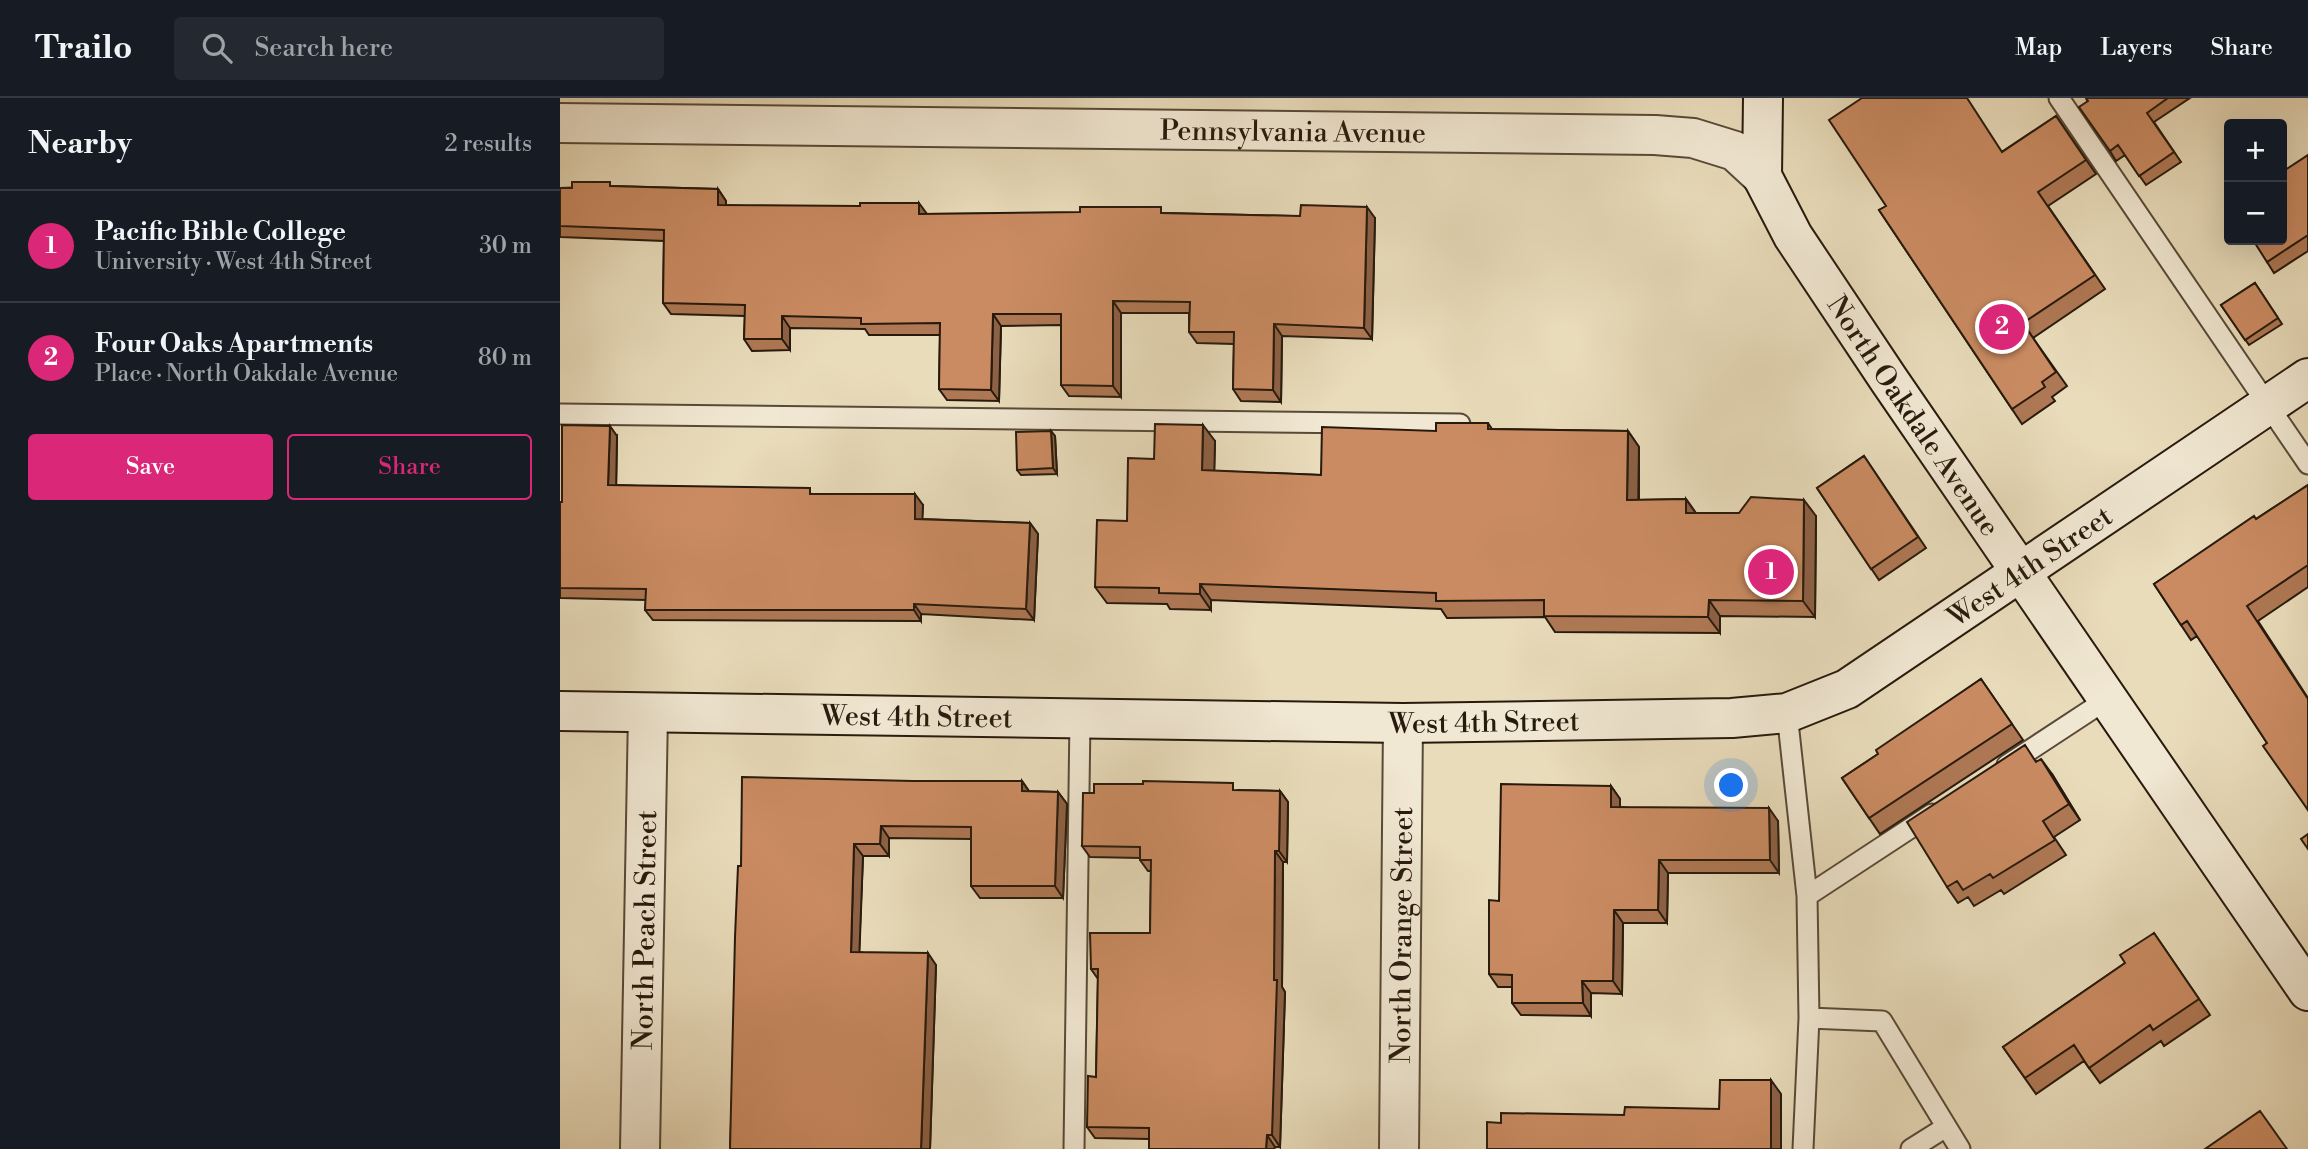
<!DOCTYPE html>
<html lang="en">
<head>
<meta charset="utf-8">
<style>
	:root { --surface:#171b24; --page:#242831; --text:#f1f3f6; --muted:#9ea1a6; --line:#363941; --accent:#db2777 }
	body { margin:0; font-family:"Libre Bodoni",serif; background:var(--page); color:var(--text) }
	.controls { position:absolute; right:21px; top:21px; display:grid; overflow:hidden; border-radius:7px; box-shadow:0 7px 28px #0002 }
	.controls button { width:63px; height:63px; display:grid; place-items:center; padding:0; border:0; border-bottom:2px solid var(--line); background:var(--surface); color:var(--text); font:35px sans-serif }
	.you { position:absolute; left:1172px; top:688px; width:24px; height:24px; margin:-18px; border:5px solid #fff; border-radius:50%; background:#1a73e8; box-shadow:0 0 0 10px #1a73e833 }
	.badge { display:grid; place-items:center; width:46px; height:46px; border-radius:50%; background:var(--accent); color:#fff; font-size:23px; font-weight:700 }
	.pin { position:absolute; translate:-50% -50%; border:4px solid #fff; box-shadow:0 2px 7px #0006 }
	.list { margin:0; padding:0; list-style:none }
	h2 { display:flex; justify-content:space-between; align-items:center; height:91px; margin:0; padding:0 28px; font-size:30px }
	h2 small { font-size:23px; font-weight:400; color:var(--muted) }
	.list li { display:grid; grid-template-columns:46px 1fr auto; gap:21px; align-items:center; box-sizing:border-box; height:112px; padding:0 28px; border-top:2px solid var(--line) }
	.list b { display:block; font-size:26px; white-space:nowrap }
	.list p { margin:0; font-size:23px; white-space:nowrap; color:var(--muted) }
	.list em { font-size:23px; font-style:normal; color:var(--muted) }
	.actions { display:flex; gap:14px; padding:21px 28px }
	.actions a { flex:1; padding:16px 0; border:2px solid var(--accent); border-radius:7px; text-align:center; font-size:24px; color:var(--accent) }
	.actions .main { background:var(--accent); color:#fff }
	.icon { flex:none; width:38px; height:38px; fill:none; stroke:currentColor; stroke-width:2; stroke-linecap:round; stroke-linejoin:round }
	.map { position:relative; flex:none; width:1748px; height:1051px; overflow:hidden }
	header { display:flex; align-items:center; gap:42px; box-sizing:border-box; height:98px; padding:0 35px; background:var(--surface); border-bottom:2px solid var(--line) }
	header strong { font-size:33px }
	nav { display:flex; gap:38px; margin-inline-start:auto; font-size:24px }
	.search { width:490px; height:63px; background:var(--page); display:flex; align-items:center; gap:18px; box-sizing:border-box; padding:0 24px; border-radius:7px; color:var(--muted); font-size:26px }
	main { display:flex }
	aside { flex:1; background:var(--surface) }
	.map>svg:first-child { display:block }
</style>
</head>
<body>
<header>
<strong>Trailo</strong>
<div class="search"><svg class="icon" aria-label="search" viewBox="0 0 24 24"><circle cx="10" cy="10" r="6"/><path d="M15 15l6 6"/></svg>Search here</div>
<nav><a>Map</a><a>Layers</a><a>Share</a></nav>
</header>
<main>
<aside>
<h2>Nearby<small>2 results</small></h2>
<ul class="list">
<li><span class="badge">1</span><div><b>Pacific Bible College</b><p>University · West 4th Street</p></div><em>30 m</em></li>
<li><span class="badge">2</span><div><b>Four Oaks Apartments</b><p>Place · North Oakdale Avenue</p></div><em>80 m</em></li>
</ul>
<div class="actions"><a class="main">Save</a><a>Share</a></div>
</aside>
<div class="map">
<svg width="1748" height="1051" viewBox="0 0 1748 1051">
	<rect width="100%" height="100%" fill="#e9dcbb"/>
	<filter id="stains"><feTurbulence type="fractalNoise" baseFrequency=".00286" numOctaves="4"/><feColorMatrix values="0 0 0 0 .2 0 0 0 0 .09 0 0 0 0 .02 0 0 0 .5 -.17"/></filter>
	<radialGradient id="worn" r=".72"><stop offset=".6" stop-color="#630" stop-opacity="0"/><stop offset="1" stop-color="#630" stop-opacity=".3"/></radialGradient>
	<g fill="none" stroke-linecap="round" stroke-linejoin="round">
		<g stroke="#584a38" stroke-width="23">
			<path id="lane" d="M 1499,0 L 1748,366
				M 0,316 L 900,326
				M 1227,615 L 1247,798 L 1249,920 L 1243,1051
				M 1447,667 L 1549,600
				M 1247,798 L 1372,716
				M 1249,920 L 1322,923 L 1400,1051
				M 514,1051 L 520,621
				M 1351,1051 L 1386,1029"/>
		</g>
		<g stroke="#584a38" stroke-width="42">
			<g id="street">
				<path id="s1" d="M 0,25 L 1095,37 L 1133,40 L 1175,53 L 1202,78"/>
				<path id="s2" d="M 80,1051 L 88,615"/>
				<path id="s3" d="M 839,1051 L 843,625"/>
			</g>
		</g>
		<g stroke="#271a0d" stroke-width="42">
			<g id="secondary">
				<path id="s4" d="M 1203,0 L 1202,78 L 1233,138 L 1329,282 L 1748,893"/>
				<path id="s5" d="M 0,613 L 843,625 L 1172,620 L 1227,615 L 1287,591 L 1748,280"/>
			</g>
		</g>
		<use href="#lane" stroke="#f1e8d3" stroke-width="19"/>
		<use href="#street" stroke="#f1e8d3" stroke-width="38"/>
		<use href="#secondary" stroke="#f1e8d3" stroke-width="38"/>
	</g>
	<path fill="#ae7854" stroke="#271a0d" stroke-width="2" d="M 1526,0 L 1630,0 L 1594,24 L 1621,64 L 1586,87 L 1565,57 L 1556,63 L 1550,53 Z
		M 1496,18 L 1536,76 L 1488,108 L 1545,191 L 1473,240 L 1507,288 L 1492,299 L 1495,303 L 1462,326 L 1319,112 L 1443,53 Z
		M 1748,57 L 1748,153 L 1714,175 L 1707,164 Z
		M 53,88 L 158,91 L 166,103 L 166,107 L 367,116 L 606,115 L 815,120 L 812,241 L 722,238 L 721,304 L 681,303 L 673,291 L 674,246 L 637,245 L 629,234 L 629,215 L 561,215 L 561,299 L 509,298 L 501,287 L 501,227 L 441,228 L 439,303 L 387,302 L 379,291 L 380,237 L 309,237 L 305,231 L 230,230 L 230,252 L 192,253 L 184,241 L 185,218 L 111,216 L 103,205 L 104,143 L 0,139 L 0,90 Z
		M 1695,185 L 1722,226 L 1689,247 L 1661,207 Z
		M 928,325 L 932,331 L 1068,333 L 1079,349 L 1079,402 L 1126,401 L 1136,415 L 1256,418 L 1255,519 L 1160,518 L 1160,535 L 995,534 L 985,519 L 887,520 L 881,511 L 651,502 L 651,512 L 610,511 L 607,506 L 547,505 L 535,489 L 567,423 L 594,361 L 655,343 L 654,373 L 761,377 L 876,333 Z
		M 491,333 L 495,338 L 497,376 L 461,377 L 457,372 Z
		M 57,338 L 56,387 L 254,396 L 363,407 L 362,421 L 470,425 L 478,436 L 474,522 L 361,516 L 361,523 L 93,522 L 85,512 L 86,502 L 0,500 L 0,404 L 2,404 Z
		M 1304,358 L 1366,450 L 1319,482 L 1257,390 Z
		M 1748,387 L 1748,489 L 1698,523 L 1748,600 L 1748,712 L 1707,645 L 1637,538 L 1631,542 L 1594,486 L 1696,421 Z
		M 1421,581 L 1463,642 L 1320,736 L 1282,680 L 1318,656 Z
		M 1477,663 L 1492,676 L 1520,722 L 1494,739 L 1506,757 L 1444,796 L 1441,792 L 1414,808 L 1408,799 L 1398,805 L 1387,789 Z
		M 353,683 L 462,683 L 469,693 L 498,694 L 507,706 L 503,800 L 420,800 L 411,788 L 411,741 L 329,740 L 329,758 L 303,758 L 299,854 L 376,867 L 370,1051 L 170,1051 L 181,768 Z
		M 1051,688 L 1060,701 L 1060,709 L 1218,723 L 1219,775 L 1108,775 L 1107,825 L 1063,825 L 1062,896 L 1031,895 L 1031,918 L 961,917 L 952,905 L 952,889 L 938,889 L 929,876 L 939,803 Z
		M 678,692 L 720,693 L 728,704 L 727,764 L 723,764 L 722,889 L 725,894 L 720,1049 L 715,1049 L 714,1051 L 589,1051 L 589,1041 L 535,1040 L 527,1029 L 536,979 L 538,881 L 531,871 L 590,835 L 591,773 L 588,773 L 580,762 L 580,760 L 530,759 L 522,748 Z
		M 1594,835 L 1650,917 L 1604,948 L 1601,943 L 1540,985 L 1524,963 L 1476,996 L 1443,949 L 1565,865 Z"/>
	<path fill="#8d6145" stroke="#271a0d" stroke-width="2" d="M 158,91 L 166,103 L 166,118 L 158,107 Z
		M 359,105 L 367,116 L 359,116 Z
		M 807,109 L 815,120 L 812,241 L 804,230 Z
		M 553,203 L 561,215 L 561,299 L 553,288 Z
		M 433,216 L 441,228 L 439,303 L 431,292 Z
		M 222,218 L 230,230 L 230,252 L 222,241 Z
		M 714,226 L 722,238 L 721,304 L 713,292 Z
		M 643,327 L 655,343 L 654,388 L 642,372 Z
		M 50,328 L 57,338 L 56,398 L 48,387 Z
		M 491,333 L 495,338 L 497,376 L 493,370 Z
		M 1068,333 L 1079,349 L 1078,418 L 1067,402 Z
		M 355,396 L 363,407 L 362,432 L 355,421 Z
		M 1126,401 L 1137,417 L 1126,415 Z
		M 1244,402 L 1256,418 L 1255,519 L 1243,503 Z
		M 470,425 L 478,436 L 474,522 L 466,511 Z
		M 640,486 L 651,502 L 651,512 L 640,496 Z
		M 1149,502 L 1160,518 L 1160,535 L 1148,519 Z
		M 354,506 L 361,516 L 361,523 L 354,512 Z
		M 1481,661 L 1492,676 L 1520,722 L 1509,706 Z
		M 462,683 L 470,695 L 462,693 Z
		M 1051,688 L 1060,701 L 1060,722 L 1051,709 Z
		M 720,693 L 728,704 L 727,764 L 719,753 Z
		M 498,694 L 507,706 L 503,800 L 495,788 Z
		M 1209,710 L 1218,723 L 1219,775 L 1210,762 Z
		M 321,728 L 329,740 L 329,758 L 320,746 Z
		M 294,746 L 303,758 L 299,866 L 291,854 Z
		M 715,753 L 723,764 L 722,889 L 725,894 L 720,1049 L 712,1037 Z
		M 1099,762 L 1108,775 L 1107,825 L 1098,812 Z
		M 1054,812 L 1063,825 L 1062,896 L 1053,883 Z
		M 368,855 L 376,867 L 370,1051 L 361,1051 Z
		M 1022,883 L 1031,895 L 1031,918 L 1023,905 Z
		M 1211,982 L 1221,996 L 1221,1051 L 1211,1051 Z
		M 707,1037 L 715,1049 L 714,1051 L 706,1051 Z"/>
	<path fill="#ca8b62" stroke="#271a0d" stroke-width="2" d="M 1302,0 L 1407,0 L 1442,54 L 1496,18 L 1526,62 L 1478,94 L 1535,177 L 1463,225 L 1496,274 L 1482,284 L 1485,289 L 1452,311 L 1319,112 L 1326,108 L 1269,22 Z
		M 1526,0 L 1608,0 L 1587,15 L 1614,54 L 1579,78 L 1558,47 L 1550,53 L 1519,9 L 1528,3 Z
		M 1748,57 L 1748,137 L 1707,164 L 1693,142 L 1722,142 L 1722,74 Z
		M 12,84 L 50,84 L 50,88 L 158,91 L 158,107 L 300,108 L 300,105 L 359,105 L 359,116 L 520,114 L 520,109 L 601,109 L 601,115 L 740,118 L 741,107 L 807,109 L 804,230 L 714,226 L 713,292 L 673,291 L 674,234 L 629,234 L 630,204 L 553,203 L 553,288 L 501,287 L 501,216 L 433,216 L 431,292 L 379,291 L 380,225 L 301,226 L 301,220 L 222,218 L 222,241 L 184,241 L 185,207 L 103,205 L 104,132 L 0,128 L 0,90 L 12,90 Z
		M 1695,185 L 1718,220 L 1685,242 L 1661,207 Z
		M 876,325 L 928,325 L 928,331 L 1068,333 L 1067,402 L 1126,401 L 1126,415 L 1179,415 L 1191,399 L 1244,402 L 1243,503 L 1149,502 L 1148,519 L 984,518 L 984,502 L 876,503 L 876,495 L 640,486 L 640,496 L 599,495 L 599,490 L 535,489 L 537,422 L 567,423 L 568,360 L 594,361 L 595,326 L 643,327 L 642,372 L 761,377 L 762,329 L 876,333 Z
		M 2,327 L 50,328 L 48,387 L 250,390 L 250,396 L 355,396 L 355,421 L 470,425 L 466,511 L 354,506 L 354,512 L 85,512 L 86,491 L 0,490 L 0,404 L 2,404 Z
		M 491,333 L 493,370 L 457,372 L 456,334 Z
		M 1304,358 L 1358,439 L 1311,471 L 1257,390 Z
		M 1748,387 L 1748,467 L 1687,508 L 1748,601 L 1748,712 L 1703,648 L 1707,645 L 1627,523 L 1621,527 L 1594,486 L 1694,418 L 1696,421 Z
		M 1421,581 L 1452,626 L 1309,720 L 1282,680 L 1318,656 L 1316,652 Z
		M 1465,647 L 1476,664 L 1481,661 L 1509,706 L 1483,723 L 1495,742 L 1433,780 L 1430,776 L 1403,792 L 1397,783 L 1387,789 L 1347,724 Z
		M 182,679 L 353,683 L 462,683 L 462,693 L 498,694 L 495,788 L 411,788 L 411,729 L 321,728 L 320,746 L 294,746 L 291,854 L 368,855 L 361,1051 L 170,1051 L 175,839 L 178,768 L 181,768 Z
		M 583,683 L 673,685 L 673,692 L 720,693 L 719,753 L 715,753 L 714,882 L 717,882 L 712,1037 L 707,1037 L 706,1051 L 589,1051 L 589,1030 L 527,1029 L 528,978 L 536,979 L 538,871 L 531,871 L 530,835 L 590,835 L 591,762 L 580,762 L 580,749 L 522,748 L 523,695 L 534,695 L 534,686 L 583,686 Z
		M 941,686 L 1051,688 L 1051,709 L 1209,710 L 1210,762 L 1099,762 L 1098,812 L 1054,812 L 1053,883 L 1022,883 L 1023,905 L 952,905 L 952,877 L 929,876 L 929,802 L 939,803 Z
		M 1748,736 L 1748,751 L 1741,741 Z
		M 1594,835 L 1639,901 L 1593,932 L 1590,927 L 1529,970 L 1514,947 L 1465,980 L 1443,949 L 1565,865 L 1560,857 Z
		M 1160,982 L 1211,982 L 1211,1051 L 927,1051 L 927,1024 L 941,1025 L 941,1015 L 1064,1017 L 1065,1009 L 1159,1011 Z
		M 1700,1013 L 1727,1051 L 1645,1051 Z"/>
	<g text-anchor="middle" stroke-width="5" stroke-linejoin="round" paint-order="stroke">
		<g font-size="28" fill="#271a0d" stroke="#f1e8d3">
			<text dy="10" stroke="none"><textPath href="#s1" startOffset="733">Pennsylvania Avenue</textPath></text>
			<text dy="10" stroke="none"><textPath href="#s4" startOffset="362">North Oakdale Avenue</textPath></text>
			<text dy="10" stroke="none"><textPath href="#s5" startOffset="1512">West 4th Street</textPath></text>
			<text dy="10" stroke="none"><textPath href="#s5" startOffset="357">West 4th Street</textPath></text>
			<text dy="10" stroke="none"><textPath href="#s5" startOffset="924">West 4th Street</textPath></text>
			<text dy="10" stroke="none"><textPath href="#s2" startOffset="219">North Peach Street</textPath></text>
			<text dy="10" stroke="none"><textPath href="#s3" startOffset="214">North Orange Street</textPath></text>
		</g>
	</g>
	<rect width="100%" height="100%" filter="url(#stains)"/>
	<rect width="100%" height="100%" fill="url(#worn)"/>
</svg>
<div class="controls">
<button>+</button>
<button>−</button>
</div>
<div class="you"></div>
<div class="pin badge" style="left:1211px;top:474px">1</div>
<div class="pin badge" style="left:1442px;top:229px">2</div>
</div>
</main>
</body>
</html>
